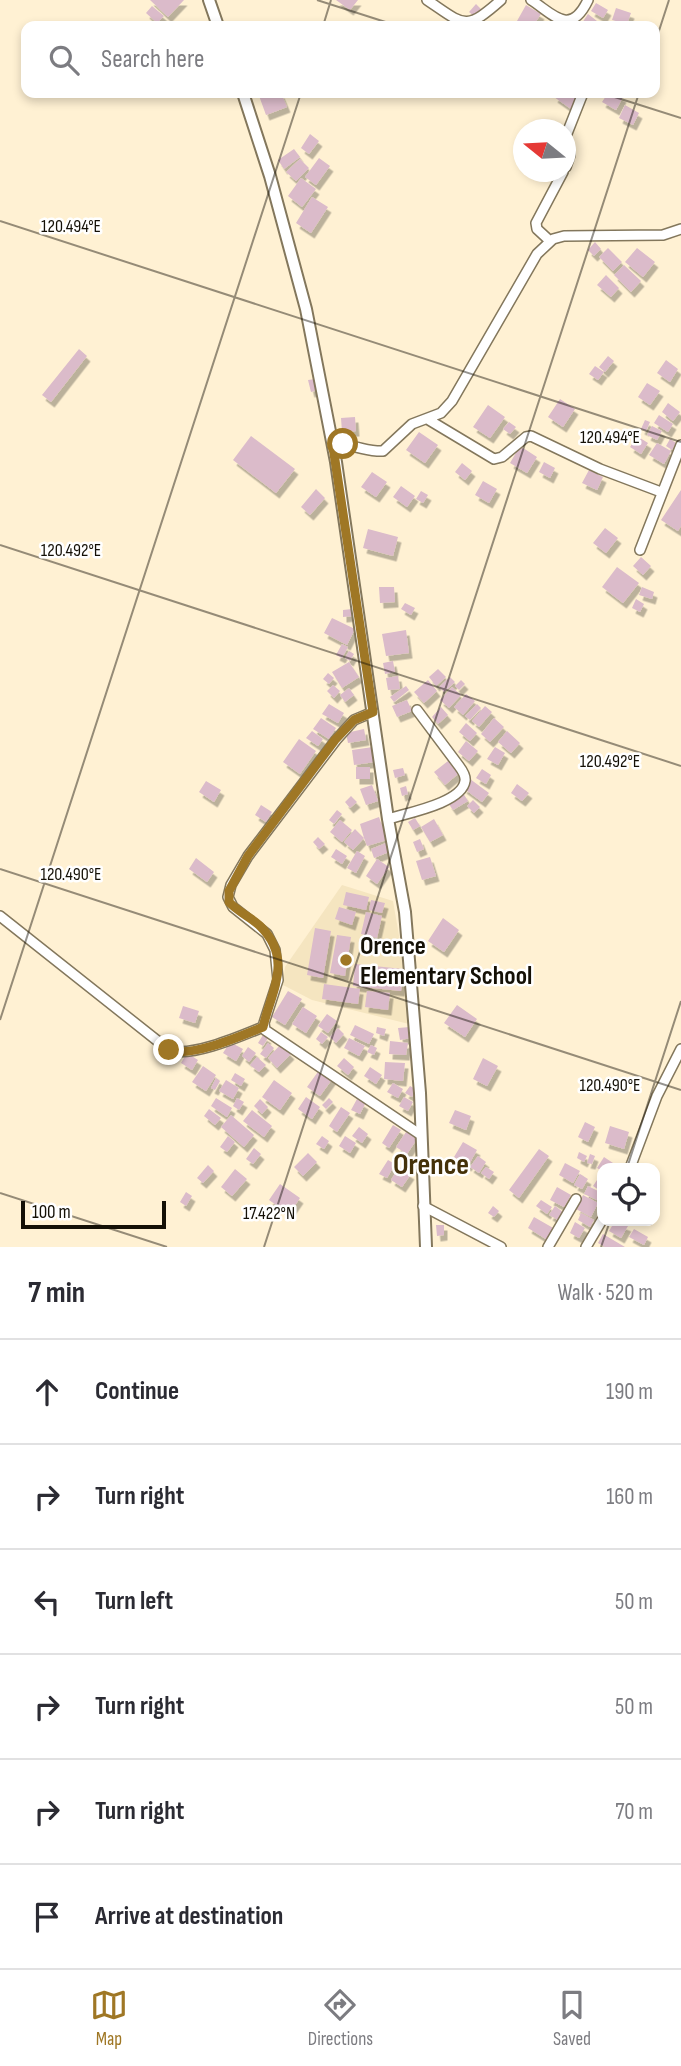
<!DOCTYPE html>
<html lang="en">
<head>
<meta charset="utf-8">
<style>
	:root { --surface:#fff; --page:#f2f2f3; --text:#2b2b33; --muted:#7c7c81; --line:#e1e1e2; --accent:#9f7725 }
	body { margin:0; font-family:"Sofia Sans Condensed",sans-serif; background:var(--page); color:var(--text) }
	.controls { position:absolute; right:21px; bottom:21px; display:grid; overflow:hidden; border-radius:14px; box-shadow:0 4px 10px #0003 }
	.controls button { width:63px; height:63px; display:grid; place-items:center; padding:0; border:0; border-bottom:2px solid var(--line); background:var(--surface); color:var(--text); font:35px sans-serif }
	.compass { position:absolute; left:513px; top:119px; width:63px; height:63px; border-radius:50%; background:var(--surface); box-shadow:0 4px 10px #0003; rotate:288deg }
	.scale { position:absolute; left:21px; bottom:18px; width:145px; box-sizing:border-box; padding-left:7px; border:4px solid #141006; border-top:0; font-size:19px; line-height:24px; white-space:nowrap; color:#141006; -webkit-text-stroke:5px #fff; paint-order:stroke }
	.stop { position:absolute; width:21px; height:21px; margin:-16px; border:5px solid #9f7725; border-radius:50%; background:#fff }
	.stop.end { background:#9f7725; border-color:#fff; box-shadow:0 2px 7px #0008 }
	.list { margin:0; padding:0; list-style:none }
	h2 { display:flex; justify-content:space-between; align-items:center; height:91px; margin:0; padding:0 28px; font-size:30px }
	h2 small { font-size:23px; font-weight:400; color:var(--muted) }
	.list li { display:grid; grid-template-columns:46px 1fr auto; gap:21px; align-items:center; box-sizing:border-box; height:105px; padding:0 28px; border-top:2px solid var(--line) }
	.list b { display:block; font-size:26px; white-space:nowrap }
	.list em { font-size:23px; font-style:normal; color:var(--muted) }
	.icon { flex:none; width:38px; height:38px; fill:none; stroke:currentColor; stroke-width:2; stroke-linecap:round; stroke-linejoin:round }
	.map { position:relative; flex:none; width:681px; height:1247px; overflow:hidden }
	.search { position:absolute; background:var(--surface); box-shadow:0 4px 10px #0003; left:21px; right:21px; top:21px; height:77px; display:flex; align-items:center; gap:18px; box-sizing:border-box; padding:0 24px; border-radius:14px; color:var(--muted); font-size:26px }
	.sheet { height:721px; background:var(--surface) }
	nav { display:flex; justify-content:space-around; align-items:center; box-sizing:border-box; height:98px; border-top:2px solid var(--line); background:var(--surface); font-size:19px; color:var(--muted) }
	nav a { display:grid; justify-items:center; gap:4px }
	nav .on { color:var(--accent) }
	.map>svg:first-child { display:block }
</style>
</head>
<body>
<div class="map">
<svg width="681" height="1247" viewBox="0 0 681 1247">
	<defs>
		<filter id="shadow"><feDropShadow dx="3.5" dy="5.5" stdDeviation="0" flood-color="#0004"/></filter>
	</defs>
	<rect width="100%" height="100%" fill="#fff1d3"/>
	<path fill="#f5e5c0" d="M 342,885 L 393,901 L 402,953 L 409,1024 L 312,1000 L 283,985 L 285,967 Z"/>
	<path fill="#dbbbca" filter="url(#shadow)" d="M 150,0 L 184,0 L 168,17 Z
		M 336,0 L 358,0 L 350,10 Z
		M 596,3 L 608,10 L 603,18 L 591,11 Z
		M 476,4 L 481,9 L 474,16 L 469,12 Z
		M 526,5 L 541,14 L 533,26 L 525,26 L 517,21 Z
		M 152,6 L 164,16 L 157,23 L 146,13 Z
		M 616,8 L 631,13 L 627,24 L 612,20 Z
		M 588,14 L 597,21 L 594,26 L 580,26 Z
		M 258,93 L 281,93 L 287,107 L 266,115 Z
		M 557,93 L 571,93 L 578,98 L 571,109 L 554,97 Z
		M 608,93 L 615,93 L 623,97 L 616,110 L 602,102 Z
		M 625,105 L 639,113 L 633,125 L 619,118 Z
		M 310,134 L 319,141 L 309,154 L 301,148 Z
		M 294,149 L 300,157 L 284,169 L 278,160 Z
		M 319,158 L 330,166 L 316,185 L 305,177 Z
		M 300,159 L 309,168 L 296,181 L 286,172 Z
		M 301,178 L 316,189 L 302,207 L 288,196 Z
		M 312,197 L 328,207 L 311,233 L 296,223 Z
		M 595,242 L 601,249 L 594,256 L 588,250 Z
		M 608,248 L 622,262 L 613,271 L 599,257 Z
		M 637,248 L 655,262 L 643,277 L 625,262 Z
		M 624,265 L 641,281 L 631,292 L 614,275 Z
		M 606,275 L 619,288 L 611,297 L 597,285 Z
		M 79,349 L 87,356 L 51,402 L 42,395 Z
		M 608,356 L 614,361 L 605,372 L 599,367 Z
		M 666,360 L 678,369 L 670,382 L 657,373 Z
		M 595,366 L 604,372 L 598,380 L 589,374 Z
		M 315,379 L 318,390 L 311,392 L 308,380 Z
		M 647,383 L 660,391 L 650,405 L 638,397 Z
		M 560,399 L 575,409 L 563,427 L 548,417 Z
		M 668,403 L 680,412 L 673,421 L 662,412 Z
		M 488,405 L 505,417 L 490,438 L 473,427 Z
		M 659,415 L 673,424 L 668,432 L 654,423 Z
		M 355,417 L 356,431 L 342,432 L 341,418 Z
		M 645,420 L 650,422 L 646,431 L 641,429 Z
		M 509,422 L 516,427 L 510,434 L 503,429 Z
		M 652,426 L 662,431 L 657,440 L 647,435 Z
		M 419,432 L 438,445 L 425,463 L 406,450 Z
		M 251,436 L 295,469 L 276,493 L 233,460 Z
		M 637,436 L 648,443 L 641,454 L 630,447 Z
		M 670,439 L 676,443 L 672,450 L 666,446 Z
		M 657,443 L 671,451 L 664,464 L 649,455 Z
		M 520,446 L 537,457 L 527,473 L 510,463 Z
		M 544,462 L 555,468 L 550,478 L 539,472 Z
		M 462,463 L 472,471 L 465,480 L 455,472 Z
		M 589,470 L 603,477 L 597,490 L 582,483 Z
		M 372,472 L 387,482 L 376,497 L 361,487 Z
		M 483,481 L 497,489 L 489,503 L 475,495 Z
		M 401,486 L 415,496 L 407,507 L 393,497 Z
		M 316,489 L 325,498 L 310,515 L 301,507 Z
		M 681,490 L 681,526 L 678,531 L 661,520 Z
		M 421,491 L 428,495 L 423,503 L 416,499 Z
		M 605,528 L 618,538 L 606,553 L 593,543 Z
		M 368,529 L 398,537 L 393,556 L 363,548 Z
		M 641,557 L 651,566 L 643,575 L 633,566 Z
		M 617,567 L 639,583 L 623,603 L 602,587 Z
		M 379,587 L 394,587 L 395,602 L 380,603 Z
		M 642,587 L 654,592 L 652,599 L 639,595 Z
		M 636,599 L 644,604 L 640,612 L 632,608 Z
		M 405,603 L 415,608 L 411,615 L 401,609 Z
		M 352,609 L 353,616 L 343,617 L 343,610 Z
		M 332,618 L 355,629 L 347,645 L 324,633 Z
		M 406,630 L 409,653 L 386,656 L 382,634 Z
		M 342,644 L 348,647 L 342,658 L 336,655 Z
		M 349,651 L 354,654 L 350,661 L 345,658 Z
		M 393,661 L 395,672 L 385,674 L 383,663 Z
		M 349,662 L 359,677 L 342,688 L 332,672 Z
		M 438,669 L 446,677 L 436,686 L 429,677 Z
		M 328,673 L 334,678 L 329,684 L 323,679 Z
		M 398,676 L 400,689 L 388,690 L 386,678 Z
		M 450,677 L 455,682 L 444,692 L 439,687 Z
		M 428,680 L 437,691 L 424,703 L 414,692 Z
		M 461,680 L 465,684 L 459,690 L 455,686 Z
		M 333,685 L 340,691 L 334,698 L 327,691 Z
		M 406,686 L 409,690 L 394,702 L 390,697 Z
		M 452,687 L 461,695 L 449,708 L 440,700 Z
		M 349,688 L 354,695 L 345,702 L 340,695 Z
		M 466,694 L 475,701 L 463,715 L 454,707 Z
		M 407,700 L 412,711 L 397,717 L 392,706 Z
		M 329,704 L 344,713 L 338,723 L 322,714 Z
		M 477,704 L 481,708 L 470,720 L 465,716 Z
		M 485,706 L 492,712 L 479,727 L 472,721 Z
		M 441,707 L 448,715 L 438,724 L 432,717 Z
		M 321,718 L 336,728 L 329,739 L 313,729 Z
		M 494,718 L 504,727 L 490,742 L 481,734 Z
		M 466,723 L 477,733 L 470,741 L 459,732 Z
		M 364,729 L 366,740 L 348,743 L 346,733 Z
		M 312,731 L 323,739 L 318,746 L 306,738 Z
		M 507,731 L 520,743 L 511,753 L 498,742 Z
		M 299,739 L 316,751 L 300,774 L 283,762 Z
		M 466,741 L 478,751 L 469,761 L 458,752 Z
		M 373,747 L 375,762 L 354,765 L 352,750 Z
		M 495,747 L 505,753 L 498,765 L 487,759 Z
		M 448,761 L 458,774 L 445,785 L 434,772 Z
		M 356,767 L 370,767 L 370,779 L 356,779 Z
		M 403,768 L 405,775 L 395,778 L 393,770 Z
		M 482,769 L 491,775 L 486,784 L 476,778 Z
		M 470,779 L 489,793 L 482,802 L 463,788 Z
		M 206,781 L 221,790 L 214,802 L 199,792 Z
		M 517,784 L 529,793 L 522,801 L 511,793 Z
		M 372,785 L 378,801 L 366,805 L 360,789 Z
		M 406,786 L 408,794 L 402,796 L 400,788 Z
		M 463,793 L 468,801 L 453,810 L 448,803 Z
		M 351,796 L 357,802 L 350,808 L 345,802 Z
		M 473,800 L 480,807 L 474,813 L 467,806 Z
		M 261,805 L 272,812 L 266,822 L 255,815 Z
		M 337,810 L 342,814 L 334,824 L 329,820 Z
		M 379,817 L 387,840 L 367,846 L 364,838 L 353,850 L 344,842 L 355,829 L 364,838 L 360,824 Z
		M 415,818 L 420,826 L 413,830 L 408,822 Z
		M 434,819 L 443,835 L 430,842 L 421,827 Z
		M 340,820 L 352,830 L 342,842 L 330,832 Z
		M 318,837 L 325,844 L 319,849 L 313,842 Z
		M 420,839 L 424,849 L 417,852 L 413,842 Z
		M 386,843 L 389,852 L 374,858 L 371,849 Z
		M 336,849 L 347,856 L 342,864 L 331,857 Z
		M 357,851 L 365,856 L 356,873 L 347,868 Z
		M 430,857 L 436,876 L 422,880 L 416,861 Z
		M 196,858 L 214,872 L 207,882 L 189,869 Z
		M 377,859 L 389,867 L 377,884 L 366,876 Z
		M 346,892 L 369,897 L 366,910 L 343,905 Z
		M 371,900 L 385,903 L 382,913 L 369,910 Z
		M 339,907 L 356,912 L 352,925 L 335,919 Z
		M 366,912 L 382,916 L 377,938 L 361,934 Z
		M 443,918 L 459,930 L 444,952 L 428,941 Z
		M 315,928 L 331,931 L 323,978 L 307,975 Z
		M 337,935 L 351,937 L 345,976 L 330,973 Z
		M 355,964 L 403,969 L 401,991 L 353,986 Z
		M 324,984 L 360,989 L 358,1004 L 322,999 Z
		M 288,991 L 302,999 L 285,1025 L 272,1017 Z
		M 367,991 L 390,993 L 388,1010 L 365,1007 Z
		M 457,1005 L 477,1019 L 465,1037 L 444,1023 Z
		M 183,1006 L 199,1011 L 195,1023 L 179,1018 Z
		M 303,1007 L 317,1016 L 306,1033 L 292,1024 Z
		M 327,1014 L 337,1021 L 328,1033 L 318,1026 Z
		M 355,1025 L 374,1034 L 369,1044 L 350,1035 Z
		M 377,1027 L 386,1029 L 384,1036 L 376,1033 Z
		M 410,1027 L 411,1038 L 400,1040 L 398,1028 Z
		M 338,1028 L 344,1034 L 336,1043 L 330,1037 Z
		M 321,1032 L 328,1037 L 322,1044 L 316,1039 Z
		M 263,1035 L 268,1038 L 263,1046 L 258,1043 Z
		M 349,1038 L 365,1046 L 359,1056 L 344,1048 Z
		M 390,1041 L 408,1043 L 406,1055 L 389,1054 Z
		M 230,1042 L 243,1049 L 236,1061 L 223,1053 Z
		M 268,1043 L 274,1048 L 266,1058 L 260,1054 Z
		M 281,1044 L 291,1054 L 277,1068 L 268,1058 Z
		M 371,1045 L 377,1048 L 374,1055 L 367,1052 Z
		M 248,1047 L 256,1053 L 249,1062 L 242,1056 Z
		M 187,1053 L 198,1060 L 192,1070 L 181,1063 Z
		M 257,1057 L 266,1065 L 259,1072 L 250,1065 Z
		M 344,1058 L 354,1067 L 348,1075 L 337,1066 Z
		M 483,1058 L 498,1066 L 487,1086 L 473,1079 Z
		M 385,1062 L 405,1063 L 403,1081 L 384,1079 Z
		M 203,1066 L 216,1075 L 206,1091 L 192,1082 Z
		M 370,1067 L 382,1075 L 376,1084 L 364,1076 Z
		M 320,1069 L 333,1078 L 320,1096 L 307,1087 Z
		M 235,1073 L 245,1079 L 241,1086 L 231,1080 Z
		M 216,1078 L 220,1081 L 215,1090 L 211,1088 Z
		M 226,1080 L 239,1088 L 233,1099 L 219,1091 Z
		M 274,1080 L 292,1093 L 280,1110 L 262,1097 Z
		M 393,1083 L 403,1089 L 398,1098 L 387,1092 Z
		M 410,1086 L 417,1090 L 412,1097 L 405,1093 Z
		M 306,1097 L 320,1107 L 312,1119 L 298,1109 Z
		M 404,1097 L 413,1102 L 408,1111 L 399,1106 Z
		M 216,1098 L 232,1108 L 227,1117 L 211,1106 Z
		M 237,1098 L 244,1102 L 239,1110 L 233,1106 Z
		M 329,1098 L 333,1102 L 326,1109 L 322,1105 Z
		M 260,1099 L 268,1107 L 262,1114 L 254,1106 Z
		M 357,1099 L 365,1104 L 360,1114 L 351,1110 Z
		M 341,1107 L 350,1113 L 337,1132 L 329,1126 Z
		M 209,1109 L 221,1118 L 215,1125 L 204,1116 Z
		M 252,1110 L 272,1126 L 264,1137 L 243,1121 Z
		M 455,1110 L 471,1116 L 466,1130 L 449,1123 Z
		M 231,1115 L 254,1135 L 244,1147 L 221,1127 Z
		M 585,1122 L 595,1127 L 588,1142 L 578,1137 Z
		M 393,1125 L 401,1130 L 389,1148 L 382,1143 Z
		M 610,1126 L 629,1132 L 624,1149 L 605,1143 Z
		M 359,1127 L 368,1134 L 362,1143 L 352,1136 Z
		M 406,1132 L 417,1139 L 407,1154 L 396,1147 Z
		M 228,1136 L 235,1142 L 227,1152 L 220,1147 Z
		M 322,1136 L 329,1141 L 324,1149 L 316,1144 Z
		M 345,1136 L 356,1143 L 350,1153 L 339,1146 Z
		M 463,1142 L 477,1150 L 468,1166 L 454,1157 Z
		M 254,1148 L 261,1154 L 253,1164 L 246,1159 Z
		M 539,1149 L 549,1156 L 519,1198 L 509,1190 Z
		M 579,1152 L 587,1156 L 584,1162 L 577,1158 Z
		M 308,1153 L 317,1162 L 303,1176 L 294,1167 Z
		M 590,1154 L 595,1156 L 592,1164 L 587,1163 Z
		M 478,1156 L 486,1162 L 479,1173 L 470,1167 Z
		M 604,1157 L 616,1165 L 615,1168 L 602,1168 L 602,1171 L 597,1168 Z
		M 388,1160 L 395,1164 L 387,1178 L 379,1174 Z
		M 565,1163 L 580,1171 L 573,1183 L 559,1175 Z
		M 208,1165 L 214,1171 L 203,1183 L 197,1178 Z
		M 399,1167 L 411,1174 L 402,1187 L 391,1180 Z
		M 486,1167 L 494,1172 L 489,1179 L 481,1173 Z
		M 235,1169 L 247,1179 L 232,1196 L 221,1187 Z
		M 580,1174 L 588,1179 L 582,1189 L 574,1185 Z
		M 599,1177 L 602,1179 L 602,1192 L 593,1186 Z
		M 280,1184 L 300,1198 L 289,1214 L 269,1200 Z
		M 588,1186 L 602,1193 L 599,1201 L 584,1194 Z
		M 557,1187 L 571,1195 L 564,1207 L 550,1200 Z
		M 186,1192 L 192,1196 L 186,1206 L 180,1202 Z
		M 583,1195 L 598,1203 L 591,1217 L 576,1209 Z
		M 541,1200 L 552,1207 L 547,1214 L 536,1206 Z
		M 493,1206 L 499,1211 L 494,1217 L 488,1213 Z
		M 555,1206 L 563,1212 L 558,1220 L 549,1215 Z
		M 581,1213 L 594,1220 L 590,1227 L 578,1220 Z
		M 534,1217 L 555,1229 L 549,1241 L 528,1228 Z
		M 615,1221 L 628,1226 L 621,1238 L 609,1231 Z
		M 575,1222 L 585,1228 L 579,1238 L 570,1233 Z
		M 436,1225 L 444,1225 L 444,1235 L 437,1236 Z
		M 634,1229 L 648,1237 L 644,1245 L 629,1237 Z
		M 603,1234 L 625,1247 L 605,1247 L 598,1243 Z"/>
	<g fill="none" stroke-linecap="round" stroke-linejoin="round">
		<g stroke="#83775c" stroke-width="12">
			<path id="minor" d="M 427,0 C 464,25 465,32 501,0
				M 531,0 C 552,13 570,38 588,0
				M 566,167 L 570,155 L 566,136 L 583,93
				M 550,241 L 537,229 L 536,223 L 563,172
				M 429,420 L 494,459 L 502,457 L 526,437 L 531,436 L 600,469 L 661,492
				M 333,447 C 351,442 365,452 383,451 L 412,424 L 441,413 L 452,401 L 537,254 L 553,239 L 564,236 L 663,235 L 681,229
				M 640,550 L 681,445
				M 373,712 L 354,720 L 336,740 L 248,856 L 231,885 L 228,897 L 233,907 L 267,934 L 275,950 L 278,980 L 264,1023 L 265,1030 L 421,1135
				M 388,819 C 407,813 462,803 465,781 C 466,776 462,770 459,766 L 417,710
				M 0,916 L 169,1050 C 191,1058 241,1036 263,1027
				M 630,1168 L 657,1096 L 681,1049
				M 423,1206 L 501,1247
				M 548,1247 L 576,1199
				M 586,1247 L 602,1220"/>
		</g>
		<g stroke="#83775c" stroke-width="14">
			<path id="tertiary" d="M 209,0 L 218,26
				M 243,93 L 270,176 L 306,309 L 336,462 L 388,819 L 405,912 L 420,1093 L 426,1247"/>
		</g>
		<use href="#minor" stroke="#fff" stroke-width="9"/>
		<use href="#tertiary" stroke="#fff" stroke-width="10"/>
	</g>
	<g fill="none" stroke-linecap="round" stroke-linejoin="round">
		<path stroke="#9f7725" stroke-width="9" d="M 169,1050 C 191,1058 241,1036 263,1027 C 271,992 294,959 260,926 C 251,917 238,912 229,902 L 229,891 L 248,856 L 335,740 L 354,720 L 373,712 L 333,447 L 343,444"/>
	</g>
	<path fill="none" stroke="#141006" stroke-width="2" stroke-opacity="0.45" d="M 317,0 L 398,26M 323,26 L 331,0M 655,43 L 669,0M 602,93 L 681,118M 0,221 L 681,442M 0,545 L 681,766M 0,869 L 681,1090M 0,1020 L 301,93M 627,1168 L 681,1001M 0,1193 L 167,1247M 264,1247 L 639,93M 601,1247 L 610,1221"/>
	<circle fill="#9f7725" stroke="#fff" stroke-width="2.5" cx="346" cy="960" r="7"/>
	<g text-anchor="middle" stroke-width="5" stroke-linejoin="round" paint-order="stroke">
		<g font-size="26" font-weight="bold" fill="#141006" stroke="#fff" text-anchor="start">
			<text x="360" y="954">Orence<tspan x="360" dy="30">Elementary School</tspan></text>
		</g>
		<g font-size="30" font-weight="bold" fill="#443109" stroke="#fff">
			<text x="431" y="1174">Orence</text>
		</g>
	</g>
	<g font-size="18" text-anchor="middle" fill="#141006" stroke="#fff" stroke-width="5" stroke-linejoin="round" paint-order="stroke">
		<text x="71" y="232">120.494°E</text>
		<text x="610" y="443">120.494°E</text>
		<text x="71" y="556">120.492°E</text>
		<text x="610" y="767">120.492°E</text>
		<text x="71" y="880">120.490°E</text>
		<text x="610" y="1091">120.490°E</text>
		<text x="269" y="1219">17.422°N</text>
	</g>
</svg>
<div class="controls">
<button><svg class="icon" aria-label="locate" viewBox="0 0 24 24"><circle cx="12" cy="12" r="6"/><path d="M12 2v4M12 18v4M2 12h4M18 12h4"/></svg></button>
</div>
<svg class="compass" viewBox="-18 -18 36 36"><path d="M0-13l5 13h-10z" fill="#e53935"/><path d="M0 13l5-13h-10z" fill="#7c7c81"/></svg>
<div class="scale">100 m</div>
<div class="stop" style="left:343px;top:444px"></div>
<div class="stop end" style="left:169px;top:1050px"></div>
<div class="search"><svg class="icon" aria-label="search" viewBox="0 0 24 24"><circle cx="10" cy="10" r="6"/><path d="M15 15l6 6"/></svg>Search here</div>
</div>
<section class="sheet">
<h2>7 min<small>Walk · 520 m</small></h2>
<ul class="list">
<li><svg class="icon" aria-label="ahead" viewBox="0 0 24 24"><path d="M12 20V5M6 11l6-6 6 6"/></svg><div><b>Continue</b></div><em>190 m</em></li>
<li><svg class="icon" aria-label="right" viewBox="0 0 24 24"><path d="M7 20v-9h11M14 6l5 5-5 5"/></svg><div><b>Turn right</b></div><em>160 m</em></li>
<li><svg class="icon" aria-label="left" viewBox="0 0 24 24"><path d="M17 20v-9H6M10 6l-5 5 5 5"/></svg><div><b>Turn left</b></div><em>50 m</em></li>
<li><svg class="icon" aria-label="right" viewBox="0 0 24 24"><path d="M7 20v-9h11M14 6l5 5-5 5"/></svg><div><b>Turn right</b></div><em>50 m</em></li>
<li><svg class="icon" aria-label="right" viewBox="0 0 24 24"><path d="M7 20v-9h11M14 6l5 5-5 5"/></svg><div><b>Turn right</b></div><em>70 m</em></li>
<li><svg class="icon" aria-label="arrive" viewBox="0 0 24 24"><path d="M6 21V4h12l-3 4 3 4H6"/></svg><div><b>Arrive at destination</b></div></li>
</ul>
</section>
<nav>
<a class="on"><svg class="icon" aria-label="map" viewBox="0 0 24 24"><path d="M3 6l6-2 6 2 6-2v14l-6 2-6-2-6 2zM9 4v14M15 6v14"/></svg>Map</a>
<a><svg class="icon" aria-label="directions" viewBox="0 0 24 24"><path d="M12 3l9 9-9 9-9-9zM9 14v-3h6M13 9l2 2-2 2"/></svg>Directions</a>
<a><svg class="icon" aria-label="saved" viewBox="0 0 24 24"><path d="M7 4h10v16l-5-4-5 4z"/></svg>Saved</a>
</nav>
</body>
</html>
